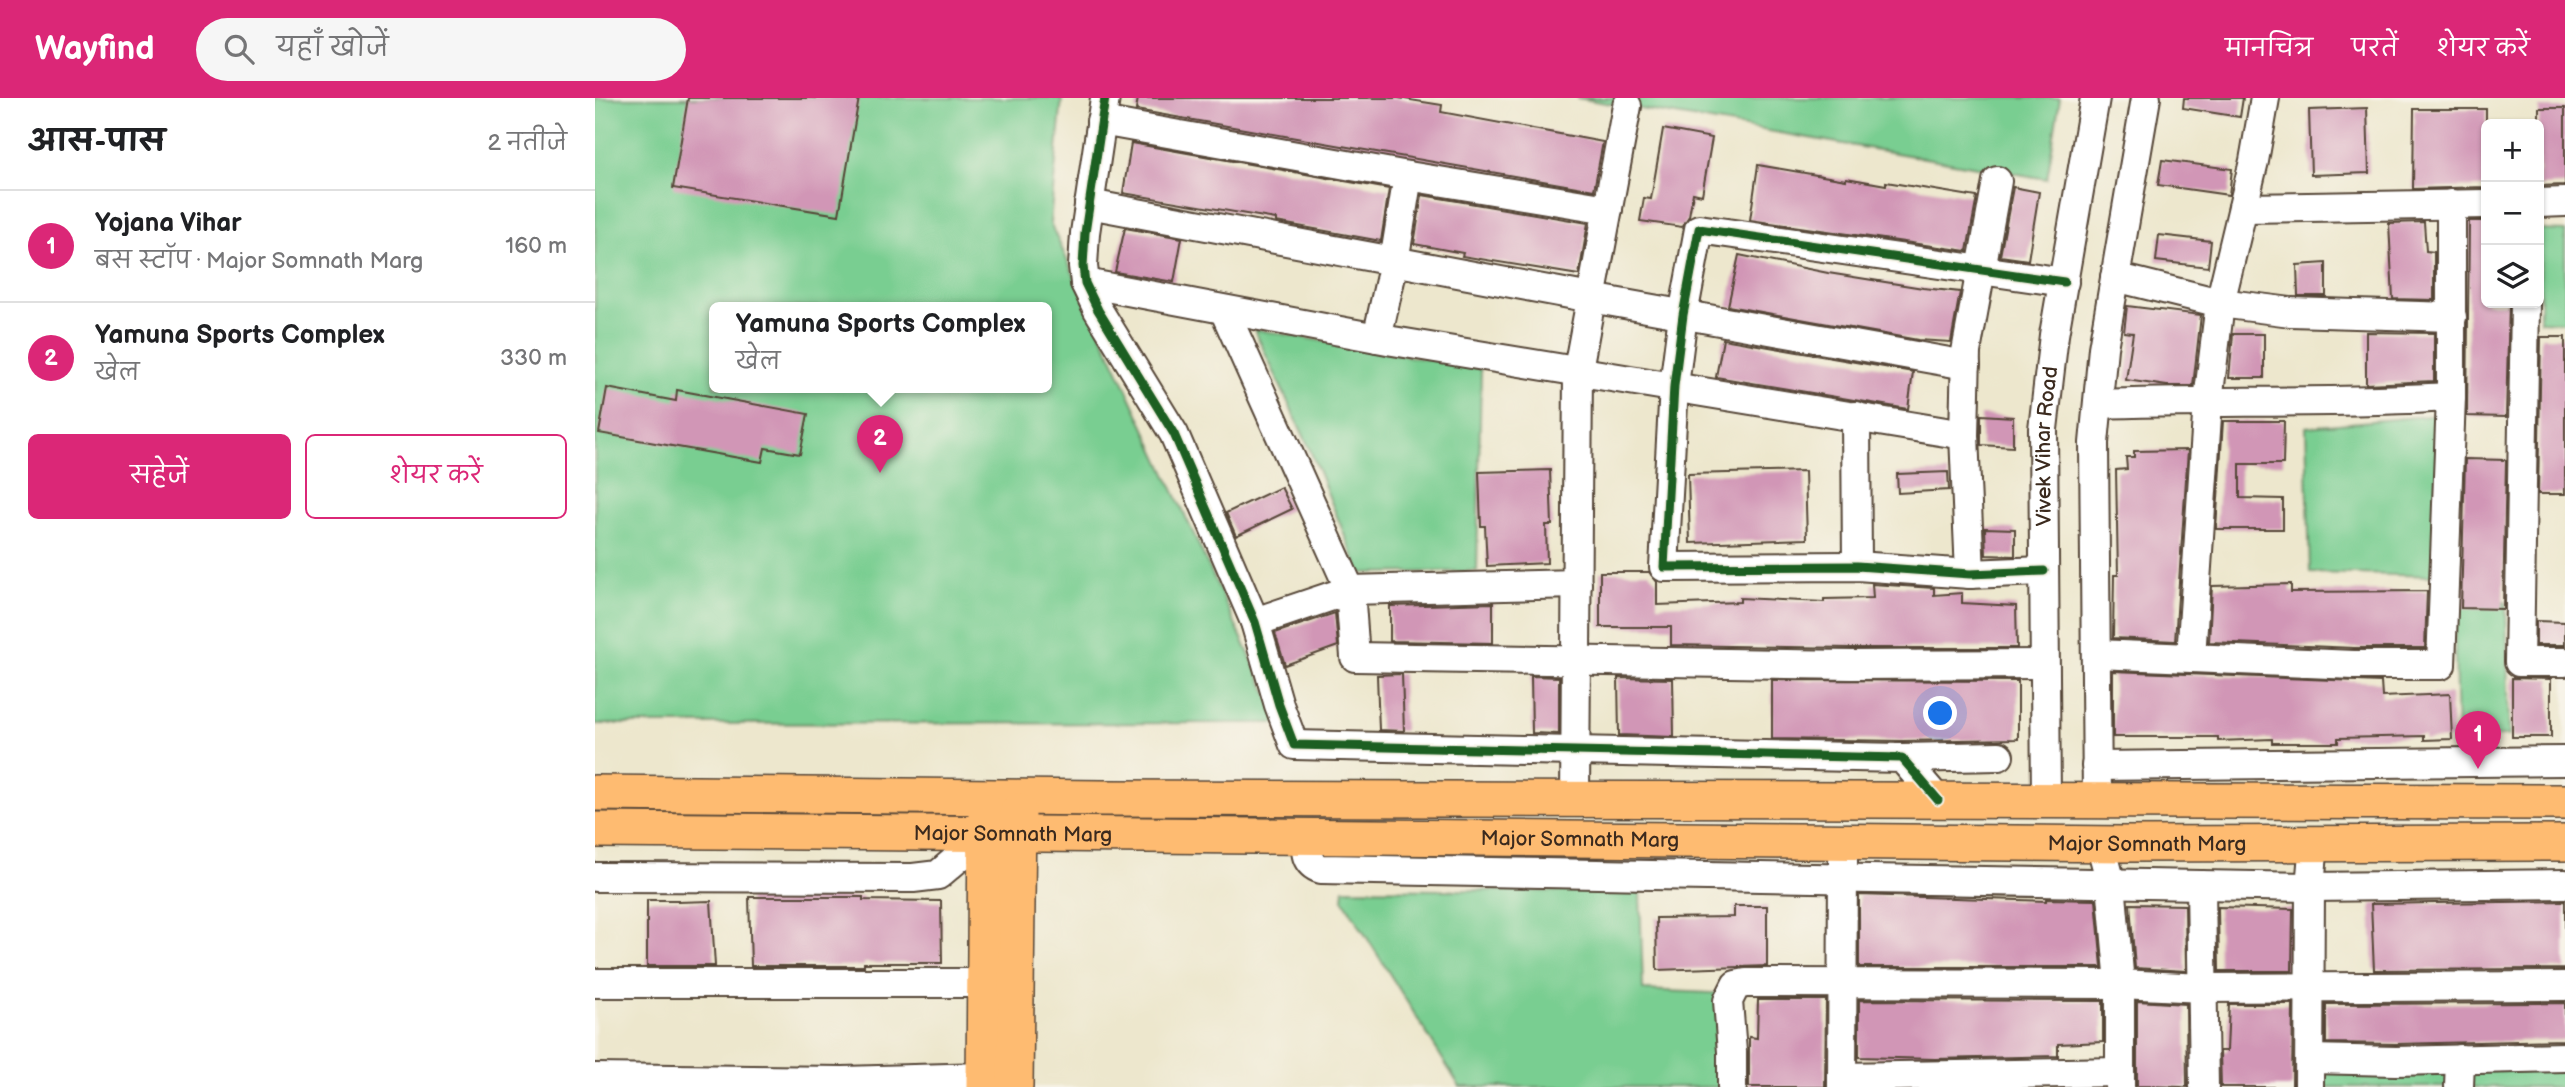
<!DOCTYPE html>
<html lang="hi">
<head>
<meta charset="utf-8">
<style>
	:root { --surface:#fff; --page:#f6f6f6; --text:#202124; --muted:#757577; --line:#e0e0e0; --accent:#db2777 }
	body { margin:0; font-family:"Balsamiq Sans","Playpen Sans Deva",sans-serif; background:var(--page); color:var(--text) }
	.controls { position:absolute; right:21px; top:21px; display:grid; overflow:hidden; border-radius:10px; box-shadow:0 2px 5px #0004 }
	.controls button { width:63px; height:63px; display:grid; place-items:center; padding:0; border:0; border-bottom:2px solid var(--line); background:var(--surface); color:var(--text); font:35px sans-serif }
	.you { position:absolute; left:1346px; top:616px; width:24px; height:24px; margin:-18px; border:5px solid #fff; border-radius:50%; background:#1a73e8; box-shadow:0 0 0 10px #1a73e833 }
	.badge { display:grid; place-items:center; width:46px; height:46px; border-radius:50%; background:var(--accent); color:#fff; font-size:23px; font-weight:700 }
	.pin { position:absolute; translate:-50% -58px; filter:drop-shadow(0 2px 4px #0008) }
	.pin::after { content:''; position:absolute; top:37px; width:24px; height:21px; background:inherit; clip-path:polygon(0 0,100% 0,50% 100%) }
	.popup { position:absolute; left:114px; top:204px; width:343px; height:91px; box-sizing:border-box; display:grid; place-content:center; border-radius:10px; background:var(--surface); filter:drop-shadow(0 2px 5px #0005); font-size:23px; white-space:nowrap; color:var(--muted) }
	.popup b { font-size:26px; color:var(--text) }
	.popup::after { content:''; position:absolute; left:50%; top:100%; margin-left:-14px; border:14px solid transparent; border-top-color:var(--surface) }
	.list { margin:0; padding:0; list-style:none }
	h2 { display:flex; justify-content:space-between; align-items:center; height:91px; margin:0; padding:0 28px; font-size:30px }
	h2 small { font-size:23px; font-weight:400; color:var(--muted) }
	.list li { display:grid; grid-template-columns:46px 1fr auto; gap:21px; align-items:center; box-sizing:border-box; height:112px; padding:0 28px; border-top:2px solid var(--line) }
	.list b { display:block; font-size:26px; white-space:nowrap }
	.list p { margin:0; font-size:23px; white-space:nowrap; color:var(--muted) }
	.list em { font-size:23px; font-style:normal; color:var(--muted) }
	.actions { display:flex; gap:14px; padding:21px 28px }
	.actions a { flex:1; padding:16px 0; border:2px solid var(--accent); border-radius:10px; text-align:center; font-size:24px; color:var(--accent) }
	.actions .main { background:var(--accent); color:#fff }
	.icon { flex:none; width:38px; height:38px; fill:none; stroke:currentColor; stroke-width:2; stroke-linecap:round; stroke-linejoin:round }
	.map { position:relative; flex:none; width:1970px; height:989px; overflow:hidden }
	header { display:flex; align-items:center; gap:42px; box-sizing:border-box; height:98px; padding:0 35px; background:var(--accent); color:#fff }
	header strong { font-size:33px }
	nav { display:flex; gap:38px; margin-inline-start:auto; font-size:24px }
	.search { width:490px; height:63px; background:var(--page); display:flex; align-items:center; gap:18px; box-sizing:border-box; padding:0 24px; border-radius:38px; color:var(--muted); font-size:26px }
	main { display:flex }
	aside { flex:1; background:var(--surface) }
	.map>svg:first-child { display:block }
</style>
</head>
<body>
<header>
<strong>Wayfind</strong>
<div class="search"><svg class="icon" aria-label="search" viewBox="0 0 24 24"><circle cx="10" cy="10" r="6"/><path d="M15 15l6 6"/></svg>यहाँ खोजें</div>
<nav><a>मानचित्र</a><a>परतें</a><a>शेयर करें</a></nav>
</header>
<main>
<aside>
<h2>आस-पास<small>2 नतीजे</small></h2>
<ul class="list">
<li><span class="badge">1</span><div><b>Yojana Vihar</b><p>बस स्टॉप · Major Somnath Marg</p></div><em>160 m</em></li>
<li><span class="badge">2</span><div><b>Yamuna Sports Complex</b><p>खेल</p></div><em>330 m</em></li>
</ul>
<div class="actions"><a class="main">सहेजें</a><a>शेयर करें</a></div>
</aside>
<div class="map">
<svg width="1970" height="989" viewBox="0 0 1970 989">
	<rect width="100%" height="100%" fill="#f7f3e8"/>
	<filter id="ink" filterUnits="userSpaceOnUse"><feTurbulence type="fractalNoise" baseFrequency=".0143" numOctaves="2"/><feDisplacementMap in="SourceGraphic" scale="14" xChannelSelector="R" yChannelSelector="G"/><feConvolveMatrix kernelMatrix="1 2 1 2 8 2 1 2 1" color-interpolation-filters="sRGB"/></filter>
	<filter id="wash" filterUnits="userSpaceOnUse"><feTurbulence type="fractalNoise" baseFrequency=".00686" numOctaves="4" result="noise"/><feDisplacementMap in="SourceGraphic" scale="28" xChannelSelector="R" yChannelSelector="G"/><feGaussianBlur stdDeviation="1.57" result="paint"/><feColorMatrix in="noise" values="0 0 0 0 0 0 0 0 0 0 0 0 0 0 0 0 0 1.4 0 .05"/><feComposite in="paint" operator="in"/></filter>
	<g filter="url(#wash)">
		<rect width="100%" height="100%" fill="#ede7cd"/>
		<path fill="#79ce91" stroke="#5a7c58" stroke-width="2" fill-rule="evenodd" d="M 0,0 L 467,0 L 455,125 L 686,625 L 0,626 ZM 119,209 L 451,209 L 451,289 L 119,289 Z
			M 982,0 L 1465,0 L 1452,81 Z
			M 1945,132 L 1970,133 L 1970,224 L 1945,223 Z
			M 659,231 L 886,271 L 882,473 L 765,475 L 713,347 Z
			M 1843,317 L 1844,478 L 1715,475 L 1711,329 Z
			M 1911,504 L 1914,638 L 1862,639 L 1859,506 Z
			M 749,791 L 1045,794 L 1048,892 L 1138,896 L 1134,989 L 865,989 L 748,801 Z
			M 1970,965 L 1970,989 L 1722,989 L 1723,966 Z"/>
		<g id="blocks">
			<path fill="#d196b6" d="M 93,0 L 264,0 L 244,117 L 78,90 Z
				M 543,0 L 803,0 L 847,7 L 846,14 L 1008,44 L 999,92 L 541,12 Z
				M 1589,0 L 1648,0 L 1645,19 L 1588,10 Z
				M 1772,10 L 1774,75 L 1716,77 L 1714,12 Z
				M 1944,10 L 1970,10 L 1970,87 L 1944,88 Z
				M 1819,11 L 1891,11 L 1891,89 L 1818,91 Z
				M 1068,31 L 1117,40 L 1107,97 L 1098,95 L 1094,118 L 1087,129 L 1045,123 L 1049,100 L 1056,101 Z
				M 536,45 L 794,91 L 786,143 L 681,124 L 681,121 L 528,95 Z
				M 1567,62 L 1637,71 L 1634,97 L 1563,87 Z
				M 1163,67 L 1251,82 L 1251,80 L 1291,87 L 1291,84 L 1382,99 L 1372,153 L 1155,122 Z
				M 1418,89 L 1444,94 L 1433,162 L 1405,158 Z
				M 827,97 L 993,125 L 984,177 L 867,158 L 868,155 L 819,146 Z
				M 1874,123 L 1891,123 L 1891,205 L 1914,205 L 1911,319 L 1872,318 Z
				M 1829,124 L 1831,153 L 1839,154 L 1839,202 L 1798,201 L 1794,125 Z
				M 530,130 L 587,140 L 579,184 L 520,174 Z
				M 1564,137 L 1616,143 L 1613,169 L 1561,163 Z
				M 1144,157 L 1233,175 L 1328,190 L 1365,194 L 1356,244 L 1323,242 L 1133,208 Z
				M 1731,165 L 1731,198 L 1703,198 L 1702,167 Z
				M 1532,208 L 1606,217 L 1598,288 L 1572,288 L 1531,282 L 1538,235 L 1529,234 Z
				M 1771,234 L 1839,235 L 1839,283 L 1771,286 Z
				M 1638,236 L 1669,236 L 1669,280 L 1634,280 Z
				M 1946,239 L 1970,239 L 1970,396 L 1943,396 Z
				M 1128,241 L 1318,274 L 1313,311 L 1121,279 Z
				M 12,290 L 81,303 L 82,292 L 213,316 L 205,356 L 170,350 L 167,364 L 4,335 Z
				M 1386,317 L 1418,319 L 1418,349 L 1386,347 Z
				M 1628,323 L 1689,323 L 1688,366 L 1645,366 L 1645,400 L 1688,401 L 1688,431 L 1621,431 Z
				M 1593,352 L 1580,543 L 1518,540 L 1519,477 L 1523,477 L 1521,372 L 1532,371 L 1531,359 L 1539,359 L 1539,353 Z
				M 1870,361 L 1911,362 L 1908,511 L 1866,510 Z
				M 955,372 L 957,427 L 951,427 L 952,465 L 892,468 L 890,428 L 886,428 L 884,374 Z
				M 1210,373 L 1212,441 L 1095,445 L 1093,376 Z
				M 1353,374 L 1354,392 L 1303,395 L 1302,376 Z
				M 686,389 L 697,411 L 641,438 L 631,415 Z
				M 1390,430 L 1420,431 L 1420,458 L 1391,457 Z
				M 1005,474 L 1054,474 L 1062,484 L 1062,507 L 1145,504 L 1145,500 L 1229,504 L 1229,501 L 1278,500 L 1277,486 L 1339,490 L 1339,497 L 1367,495 L 1367,505 L 1421,508 L 1422,550 L 1257,550 L 1076,547 L 1076,529 L 1005,529 Z
				M 1696,486 L 1696,494 L 1832,493 L 1830,550 L 1759,550 L 1614,544 L 1617,488 Z
				M 898,505 L 898,545 L 795,543 L 795,508 Z
				M 740,515 L 743,548 L 690,567 L 680,535 Z
				M 1941,523 L 1970,524 L 1970,547 L 1941,547 Z
				M 1518,573 L 1786,584 L 1787,599 L 1855,596 L 1857,641 L 1829,642 L 1829,638 L 1743,640 L 1743,645 L 1677,645 L 1677,641 L 1623,643 L 1623,639 L 1518,639 Z
				M 807,576 L 809,633 L 784,632 L 782,577 Z
				M 936,578 L 964,579 L 964,636 L 937,635 Z
				M 1023,580 L 1078,581 L 1079,639 L 1024,637 Z
				M 1917,580 L 1956,581 L 1956,639 L 1917,639 Z
				M 1177,582 L 1423,583 L 1423,641 L 1307,643 L 1177,641 Z
				M 1264,797 L 1451,803 L 1451,801 L 1501,802 L 1507,869 L 1264,869 Z
				M 154,799 L 268,799 L 268,802 L 346,803 L 347,865 L 269,865 L 269,868 L 156,868 Z
				M 52,802 L 83,802 L 83,804 L 116,803 L 120,868 L 52,868 Z
				M 1970,803 L 1970,871 L 1779,872 L 1776,806 Z
				M 1535,806 L 1590,807 L 1591,873 L 1540,870 Z
				M 1139,808 L 1172,808 L 1172,868 L 1062,872 L 1061,820 L 1139,819 Z
				M 1623,809 L 1698,811 L 1697,873 L 1624,873 Z
				M 1163,902 L 1231,902 L 1230,989 L 1154,989 L 1154,939 L 1162,940 Z
				M 1264,902 L 1508,903 L 1508,944 L 1463,946 L 1463,958 L 1340,961 L 1264,959 Z
				M 1542,903 L 1591,906 L 1592,989 L 1542,988 Z
				M 1970,905 L 1970,942 L 1801,946 L 1731,945 L 1731,906 Z
				M 1634,906 L 1698,906 L 1697,989 L 1626,989 L 1625,953 L 1632,953 Z"/>
		</g>
	</g>
	<g filter="url(#ink)">
		<use href="#blocks" fill-opacity="0" stroke="#564638" stroke-width="2"/>
		<g fill="none" stroke-linecap="round" stroke-linejoin="round">
			<g stroke="#564638" stroke-width="32">
				<g id="minor">
					<path d="M 510,0 L 490,135 L 488,168 L 490,185 L 503,212 L 579,336 L 660,524 L 684,607 L 699,647 L 1307,660 L 1343,702"/>
					<path d="M 506,23 L 813,78 L 1013,111"/>
					<path d="M 1944,105 L 1970,104"/>
					<path d="M 494,106 L 996,200 L 1371,267"/>
					<path d="M 1648,110 L 1891,106"/>
					<path d="M 1520,179 L 1625,205 L 1696,214 L 1857,219"/>
					<path d="M 490,185 L 798,243 L 1369,337"/>
					<path d="M 1930,206 L 1924,564 L 1970,564"/>
					<path d="M 629,212 L 755,492 L 760,559 L 1257,567 L 1449,566"/>
					<path d="M 782,240 L 799,164 L 813,78"/>
					<path d="M 1503,306 C 1620,302 1739,306 1856,299"/>
					<path d="M 1261,318 L 1262,468"/>
					<path d="M 1449,473 L 1375,476 L 1262,468 L 1069,469 L 1079,288 L 1088,217 L 1104,131 L 1469,184"/>
					<path d="M 1375,476 L 1369,337 L 1371,254 L 1402,83"/>
					<path d="M 660,524 L 755,492 L 982,486"/>
					<path d="M 1502,556 L 1759,567 L 1846,567 L 1856,299 L 1856,106"/>
					<path d="M 1596,559 L 1613,303 L 1625,205 L 1659,63 L 1670,0"/>
					<path d="M 1307,660 L 1404,658"/>
					<path d="M 1501,668 L 1970,663"/>
					<path d="M 980,701 L 983,271 L 1032,8"/>
					<path id="s1" d="M 1451,702 L 1448,331 L 1459,237 L 1500,0"/>
					<path d="M 1502,702 L 1499,345 L 1508,250 L 1551,0"/>
					<path d="M 711,739 C 710,753 710,766 726,771 L 1715,789 L 1970,786"/>
					<path d="M 1505,744 L 1516,785 L 1525,886 L 1525,989"/>
					<path d="M 0,779 L 318,780 L 343,777 L 390,737"/>
					<path d="M 1606,787 L 1609,989"/>
					<path d="M 0,885 L 389,885"/>
					<path d="M 1715,961 L 1801,963 L 1970,959"/>
					<path d="M 1247,979 L 1525,974"/>
					<path d="M 0,980 L 248,983 L 389,979"/>
					<path d="M 1137,989 L 1137,954 L 1133,903 L 1141,887 L 1151,885 L 1525,886 L 1608,890 L 1970,888"/>
					<path d="M 1247,989 L 1248,763"/>
					<path d="M 1714,989 L 1715,789 L 1719,744"/>
					<path d="M 1864,989 L 1865,961"/>
				</g>
			</g>
			<g stroke="#564638" stroke-width="38">
				<g id="major">
					<path d="M 0,695 L 509,700 L 1970,704"/>
					<path id="s2" d="M 0,732 L 1529,746 L 1970,745"/>
					<path d="M 389,989 L 391,713"/>
					<path d="M 420,989 L 423,713"/>
				</g>
			</g>
			<use href="#minor" stroke="#fff" stroke-width="28"/>
			<use href="#major" stroke="#febb71" stroke-width="35"/>
			<g stroke="#f7f3e8" stroke-width="13">
				<path id="cycleway" d="M 510,0 L 490,135 L 488,168 L 490,185 L 503,212 L 579,336 L 660,524 L 684,607 L 699,647 L 1307,660 L 1343,702
					M 1449,473 L 1375,476 L 1262,468 L 1069,469 L 1079,288 L 1088,217 L 1104,131 L 1469,184"/>
			</g>
			<use href="#cycleway" stroke="#1b5e20" stroke-width="9"/>
		</g>
	</g>
	<g text-anchor="middle" stroke-width="7" stroke-linejoin="round" paint-order="stroke">
		<g font-size="21" fill="#3b2a1e" stroke="#f7f3e8">
			<text dy="7" stroke="none"><textPath href="#s1" startOffset="354">Vivek Vihar Road</textPath></text>
			<text dy="7" stroke="none"><textPath href="#s2" startOffset="418">Major Somnath Marg</textPath></text>
			<text dy="7" stroke="none"><textPath href="#s2" startOffset="985">Major Somnath Marg</textPath></text>
			<text dy="7" stroke="none"><textPath href="#s2" startOffset="1552">Major Somnath Marg</textPath></text>
		</g>
	</g>
</svg>
<div class="controls">
<button>+</button>
<button>−</button>
<button><svg class="icon" aria-label="layers" viewBox="0 0 24 24"><path d="M12 4l9 5-9 5-9-5zM3 14l9 5 9-5"/></svg></button>
</div>
<div class="you"></div>
<div class="pin badge" style="left:1883px;top:671px">1</div>
<div class="pin badge" style="left:285px;top:375px">2</div>
<div class="popup"><b>Yamuna Sports Complex</b>खेल</div>
</div>
</main>
</body>
</html>
